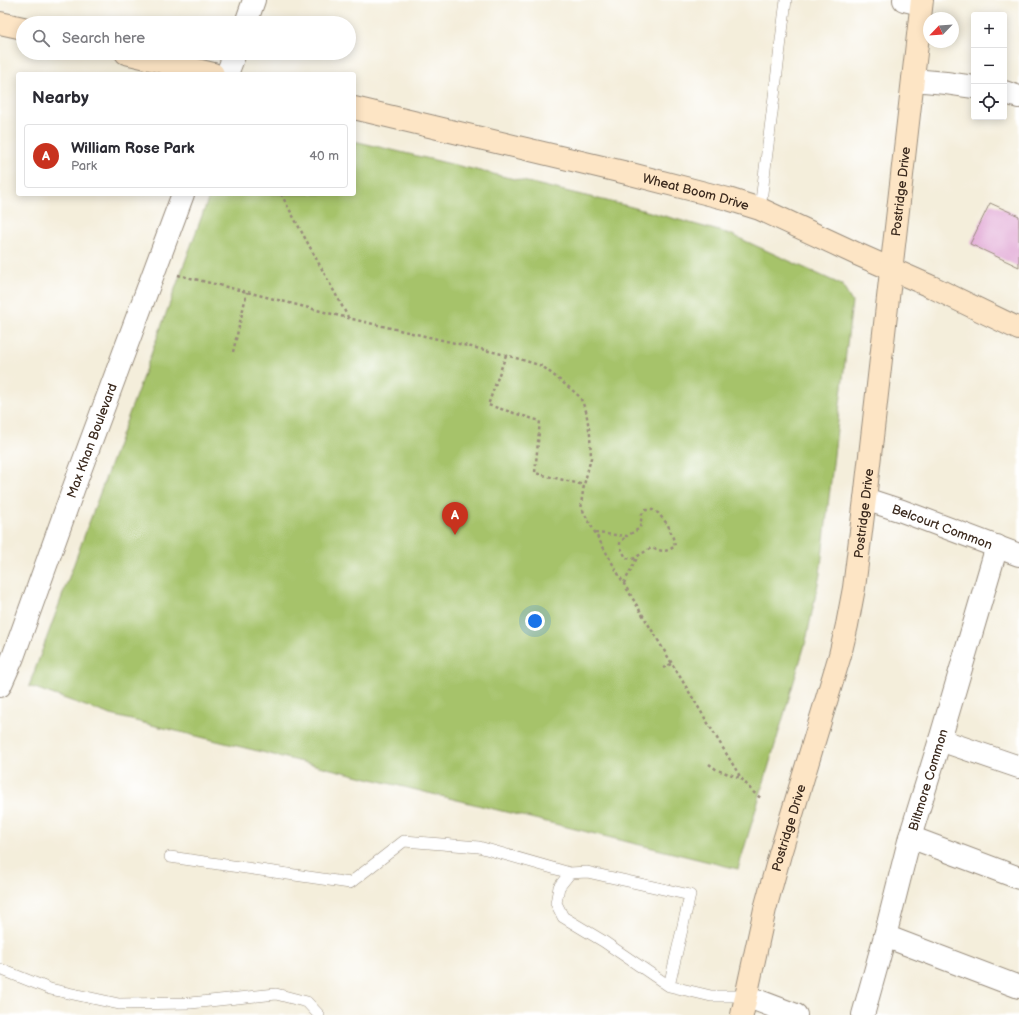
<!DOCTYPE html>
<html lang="en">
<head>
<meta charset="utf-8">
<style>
	:root { --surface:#fff; --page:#f7f7f7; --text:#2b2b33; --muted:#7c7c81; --line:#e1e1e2; --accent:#c8321e }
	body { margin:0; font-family:"Balsamiq Sans",sans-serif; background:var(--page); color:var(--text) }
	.controls { position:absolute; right:12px; top:12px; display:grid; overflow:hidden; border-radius:4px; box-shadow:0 2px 10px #0003 }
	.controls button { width:36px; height:36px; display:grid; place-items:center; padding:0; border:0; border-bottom:1px solid var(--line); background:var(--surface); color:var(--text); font:20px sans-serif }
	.compass { position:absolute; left:923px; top:12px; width:36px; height:36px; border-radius:50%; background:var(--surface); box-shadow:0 2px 10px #0003; rotate:245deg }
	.you { position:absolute; left:535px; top:621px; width:14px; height:14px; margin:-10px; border:3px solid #fff; border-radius:50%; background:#1a73e8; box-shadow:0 0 0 6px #1a73e833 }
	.badge { display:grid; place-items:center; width:26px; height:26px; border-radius:50%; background:var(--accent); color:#fff; font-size:13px; font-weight:700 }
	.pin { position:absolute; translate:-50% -33px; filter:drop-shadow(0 1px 2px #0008) }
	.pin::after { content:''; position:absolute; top:21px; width:14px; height:12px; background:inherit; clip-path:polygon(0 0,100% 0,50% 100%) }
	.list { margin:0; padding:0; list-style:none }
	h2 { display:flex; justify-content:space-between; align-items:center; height:52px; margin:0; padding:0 16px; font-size:17px }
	h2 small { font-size:13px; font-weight:400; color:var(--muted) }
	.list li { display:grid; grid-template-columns:26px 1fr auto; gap:12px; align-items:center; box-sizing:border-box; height:64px; margin:0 8px 8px; padding:0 8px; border:1px solid var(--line); border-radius:4px }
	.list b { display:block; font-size:15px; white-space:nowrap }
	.list p { margin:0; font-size:13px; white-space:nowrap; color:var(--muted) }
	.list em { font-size:13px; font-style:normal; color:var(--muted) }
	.icon { flex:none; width:22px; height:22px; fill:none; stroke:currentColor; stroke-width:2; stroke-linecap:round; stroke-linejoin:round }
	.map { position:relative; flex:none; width:1019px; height:1015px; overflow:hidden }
	.search { position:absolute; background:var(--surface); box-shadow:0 2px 10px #0003; left:16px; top:16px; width:340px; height:44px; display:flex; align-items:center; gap:10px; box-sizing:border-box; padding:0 14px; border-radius:22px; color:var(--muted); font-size:15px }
	.panel { position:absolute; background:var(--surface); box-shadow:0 2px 10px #0003; left:16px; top:72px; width:340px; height:124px; border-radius:4px }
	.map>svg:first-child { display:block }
</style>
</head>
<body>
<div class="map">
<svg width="1019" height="1015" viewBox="0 0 1019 1015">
	<rect width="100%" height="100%" fill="#fff"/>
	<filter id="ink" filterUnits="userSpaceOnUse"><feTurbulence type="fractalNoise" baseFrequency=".025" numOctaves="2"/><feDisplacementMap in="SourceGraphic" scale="8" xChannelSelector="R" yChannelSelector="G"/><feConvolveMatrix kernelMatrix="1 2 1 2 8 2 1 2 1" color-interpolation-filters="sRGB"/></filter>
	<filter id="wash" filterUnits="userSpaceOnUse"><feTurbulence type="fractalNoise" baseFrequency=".012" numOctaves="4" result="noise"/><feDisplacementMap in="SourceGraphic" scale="16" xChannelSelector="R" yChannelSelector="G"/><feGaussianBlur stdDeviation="0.9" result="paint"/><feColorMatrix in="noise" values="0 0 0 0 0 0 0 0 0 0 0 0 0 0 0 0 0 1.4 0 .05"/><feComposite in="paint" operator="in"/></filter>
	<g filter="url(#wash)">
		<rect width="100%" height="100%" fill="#f4eedb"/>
		<path fill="#a6c36a" stroke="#707644" d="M 354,141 L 628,206 L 730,234 L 842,285 L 852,302 L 820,574 L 806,641 L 738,869 L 111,715 L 29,686 L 210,194 L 354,194 Z"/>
		<g id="blocks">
			<path fill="#e4b1d9" d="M 990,203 L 1019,216 L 1019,267 L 970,244 Z"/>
		</g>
	</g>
	<g filter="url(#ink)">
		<use href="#blocks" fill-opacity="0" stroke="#988c7c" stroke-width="1"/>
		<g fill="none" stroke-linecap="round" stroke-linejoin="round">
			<g stroke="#988c7c" stroke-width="12">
				<path id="lane" d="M 760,209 L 786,0
					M 170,857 L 350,883 L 404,841 L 479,847 L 570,873
					M 0,969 L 50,989 L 119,1004 L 191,1003 L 276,994 L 307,1002 L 319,1015
					M 669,986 L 690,895 L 587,872 L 570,873 L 559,887 L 556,903 L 563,917 L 603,941 L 669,986 L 711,996 L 746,996"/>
			</g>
			<g stroke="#988c7c" stroke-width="24">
				<g id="street">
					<path d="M 904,0 L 921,4"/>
					<path d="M 246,23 L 254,0"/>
					<path d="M 227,74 L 235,53"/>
					<path d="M 913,80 L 946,83 L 974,87"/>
					<path d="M 1004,92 L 1019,97"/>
					<path id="s1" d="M 865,499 L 902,511 L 1019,555"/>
					<path id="s2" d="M 0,686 L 13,657 L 78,476 L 183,194"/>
					<path d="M 940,740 L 1019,767"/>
					<path d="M 910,837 L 1019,878"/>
					<path d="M 885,936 L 1019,987"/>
					<path d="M 746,996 L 796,1015"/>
					<path id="s3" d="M 863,1015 L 885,936 L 910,837 L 940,740 L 997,546"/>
				</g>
			</g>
			<g stroke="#988c7c" stroke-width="24">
				<g id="secondary">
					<path d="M 0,23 L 23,28"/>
					<path d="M 126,53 L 213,74"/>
					<path id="s4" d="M 354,108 L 627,173 L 728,199 L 760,209 L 857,254 L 932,287 L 1019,329"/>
					<path id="s5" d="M 742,1015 L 765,909 L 780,854 L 840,655 L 847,625 L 854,588 L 865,499 L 922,0"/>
				</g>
			</g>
			<path stroke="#988c7c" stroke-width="2.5" stroke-dasharray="3 3" stroke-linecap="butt" d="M 281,194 L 348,317
				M 178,275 L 247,292 L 348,318 L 506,355 L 542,366 L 571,389 L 580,397 L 586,411 L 590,435 L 591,458 L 584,485 L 581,504 L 584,513 L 624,584 L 741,778 L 753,792 L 762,799
				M 233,352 L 247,292
				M 506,355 L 488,405 L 540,421 L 535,473 L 584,485
				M 595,533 L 627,536 L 640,528 L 642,514 L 646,510 L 653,510 L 658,513 L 668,525 L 673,538 L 675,546 C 666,553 662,551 651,548 L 633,559 L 626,558 L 620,546 L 620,542 L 627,536
				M 624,583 L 638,556
				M 663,668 L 671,664
				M 709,764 L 717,770 L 741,778"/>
			<use href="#lane" stroke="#fff" stroke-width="11"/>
			<use href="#street" stroke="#fff" stroke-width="22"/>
			<use href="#secondary" stroke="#fde5c5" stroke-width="22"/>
		</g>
	</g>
	<g text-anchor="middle" stroke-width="3.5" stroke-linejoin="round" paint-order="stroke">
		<g font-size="13" fill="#3b2a1e" stroke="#fff">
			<text dy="5" stroke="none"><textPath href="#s4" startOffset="352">Wheat Boom Drive</textPath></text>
			<text dy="5" stroke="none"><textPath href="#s5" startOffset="841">Postridge Drive</textPath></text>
			<text dy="5" stroke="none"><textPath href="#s2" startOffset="262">Max Khan Boulevard</textPath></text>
			<text dy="5" stroke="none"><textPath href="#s5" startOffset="517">Postridge Drive</textPath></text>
			<text dy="5" stroke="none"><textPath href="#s1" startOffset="82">Belcourt Common</textPath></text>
			<text dy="5" stroke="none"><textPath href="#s3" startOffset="244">Biltmore Common</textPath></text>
			<text dy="5" stroke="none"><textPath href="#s5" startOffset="193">Postridge Drive</textPath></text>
		</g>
	</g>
</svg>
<div class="controls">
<button>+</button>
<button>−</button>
<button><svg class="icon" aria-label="locate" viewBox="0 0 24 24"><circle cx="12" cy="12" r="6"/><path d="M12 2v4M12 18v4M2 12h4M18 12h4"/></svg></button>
</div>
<svg class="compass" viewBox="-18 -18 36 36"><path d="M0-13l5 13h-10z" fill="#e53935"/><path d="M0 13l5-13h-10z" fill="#7c7c81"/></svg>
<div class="you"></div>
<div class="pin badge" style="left:455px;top:535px">A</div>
<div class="search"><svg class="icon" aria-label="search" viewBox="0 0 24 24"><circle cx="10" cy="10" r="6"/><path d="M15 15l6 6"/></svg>Search here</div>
<section class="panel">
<h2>Nearby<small></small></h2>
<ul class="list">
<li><span class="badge">A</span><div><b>William Rose Park</b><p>Park</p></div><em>40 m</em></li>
</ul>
</section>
</div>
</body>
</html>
